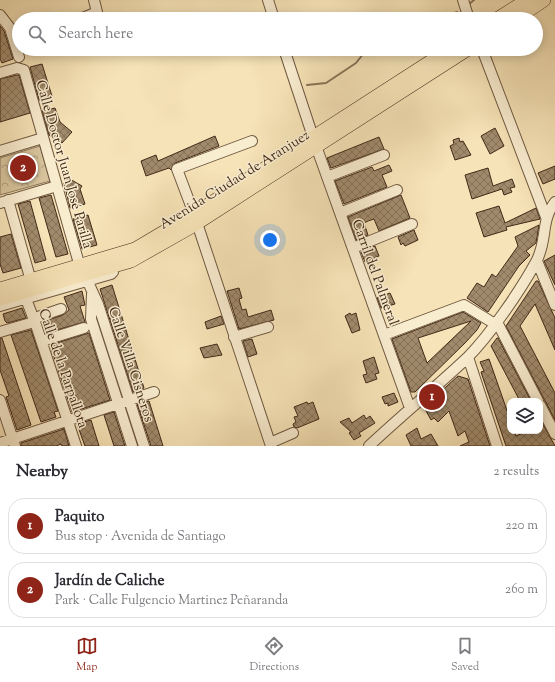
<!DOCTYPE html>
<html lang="en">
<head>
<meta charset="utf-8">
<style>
	:root { --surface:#fff; --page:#f2f2f3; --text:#2b2b33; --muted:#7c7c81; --line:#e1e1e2; --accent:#8f2418 }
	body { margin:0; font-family:"Sorts Mill Goudy",serif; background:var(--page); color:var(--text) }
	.controls { position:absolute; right:12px; bottom:12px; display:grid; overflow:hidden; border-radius:8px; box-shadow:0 2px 10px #0003 }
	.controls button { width:36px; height:36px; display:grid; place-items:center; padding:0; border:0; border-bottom:1px solid var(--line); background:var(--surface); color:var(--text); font:20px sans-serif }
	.you { position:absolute; left:270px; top:240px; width:14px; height:14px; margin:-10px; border:3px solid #fff; border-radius:50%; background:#1a73e8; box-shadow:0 0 0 6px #1a73e833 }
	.badge { display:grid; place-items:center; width:26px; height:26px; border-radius:50%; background:var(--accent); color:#fff; font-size:13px; font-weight:700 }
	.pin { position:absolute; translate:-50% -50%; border:2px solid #fff; box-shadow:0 1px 4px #0006 }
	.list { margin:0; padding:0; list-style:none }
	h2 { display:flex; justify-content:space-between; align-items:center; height:52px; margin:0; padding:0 16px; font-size:17px }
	h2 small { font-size:13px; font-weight:400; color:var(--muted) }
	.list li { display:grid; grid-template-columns:26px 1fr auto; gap:12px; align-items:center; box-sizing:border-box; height:56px; margin:0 8px 8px; padding:0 8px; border:1px solid var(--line); border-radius:16px }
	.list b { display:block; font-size:15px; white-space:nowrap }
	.list p { margin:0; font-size:13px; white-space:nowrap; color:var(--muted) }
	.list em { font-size:13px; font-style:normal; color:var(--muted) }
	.icon { flex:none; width:22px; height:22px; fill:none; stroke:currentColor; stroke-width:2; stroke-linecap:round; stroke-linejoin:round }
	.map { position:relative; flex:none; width:555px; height:446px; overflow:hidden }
	.search { position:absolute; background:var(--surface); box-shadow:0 2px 10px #0003; left:12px; right:12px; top:12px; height:44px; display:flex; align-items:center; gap:10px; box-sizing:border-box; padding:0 14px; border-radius:22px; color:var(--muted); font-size:15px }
	.sheet { height:180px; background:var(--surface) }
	nav { display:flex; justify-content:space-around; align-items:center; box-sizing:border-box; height:56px; border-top:1px solid var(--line); background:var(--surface); font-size:11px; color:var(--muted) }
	nav a { display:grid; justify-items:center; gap:2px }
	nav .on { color:var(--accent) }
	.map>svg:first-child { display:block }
</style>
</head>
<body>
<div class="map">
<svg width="555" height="446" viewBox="0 0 555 446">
	<defs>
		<pattern id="forest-crowns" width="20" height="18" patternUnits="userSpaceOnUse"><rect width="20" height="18" fill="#d7c39c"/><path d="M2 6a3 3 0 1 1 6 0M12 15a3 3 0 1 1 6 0" fill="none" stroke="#b09e7e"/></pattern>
		<pattern id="building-cross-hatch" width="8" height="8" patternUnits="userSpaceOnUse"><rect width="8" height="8" fill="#a08a6b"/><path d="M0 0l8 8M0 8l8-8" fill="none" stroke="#847157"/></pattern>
	</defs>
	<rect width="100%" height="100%" fill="#f6e3b7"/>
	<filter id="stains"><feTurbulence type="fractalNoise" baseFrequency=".005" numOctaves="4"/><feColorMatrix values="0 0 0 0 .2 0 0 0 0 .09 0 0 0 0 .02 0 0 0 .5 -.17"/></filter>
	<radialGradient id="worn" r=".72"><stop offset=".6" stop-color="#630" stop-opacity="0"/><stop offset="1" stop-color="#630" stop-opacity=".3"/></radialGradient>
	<path fill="url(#forest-crowns)" stroke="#8c765a" d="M 40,146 L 50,181 L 0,195 L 0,158 Z"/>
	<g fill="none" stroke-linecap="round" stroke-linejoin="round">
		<path stroke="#897357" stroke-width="2" d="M 468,5 L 474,0
			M 439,19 L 457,12
			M 307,85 L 326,83 L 356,63 L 367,49"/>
	</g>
	<path fill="url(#building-cross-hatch)" stroke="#422918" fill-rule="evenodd" d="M 0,26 L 4,31 L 13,59 L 2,63 L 0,59 Z
		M 42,64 L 52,96 L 39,100 L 30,67 Z
		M 17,75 L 19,75 L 30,113 L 0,122 L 0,79 Z
		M 55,108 L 60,122 L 72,132 L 62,143 L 49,135 L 42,111 Z
		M 495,128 L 504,146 L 490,154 L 481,136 Z
		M 215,136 L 219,146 L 175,163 L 171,170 L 169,168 L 146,176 L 141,161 L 156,155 L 158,161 Z
		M 379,137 L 384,149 L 331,168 L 327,158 Z
		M 459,138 L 460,142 L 463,141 L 471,155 L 455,160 L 450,146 L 454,144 L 453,140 Z
		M 389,165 L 392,171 L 382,175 L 387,187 L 344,204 L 335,181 L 372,167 L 374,171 Z
		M 555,166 L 555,179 L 543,184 L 538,173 Z
		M 488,168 L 493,186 L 512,179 L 515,187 L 510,188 L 512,192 L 504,195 L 502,189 L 472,199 L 465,175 Z
		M 68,178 L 82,186 L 80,189 L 85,204 L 70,208 L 64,183 Z
		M 51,195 L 68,254 L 56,257 L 39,198 Z
		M 401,195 L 410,218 L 379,231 L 374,219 L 368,221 L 364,223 L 368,235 L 356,240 L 348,217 Z
		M 30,201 L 46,260 L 35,263 L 18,204 Z
		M 499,206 L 505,223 L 536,208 L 540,219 L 506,227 L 507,230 L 484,237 L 476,213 Z
		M 88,215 L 97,245 L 82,249 L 73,219 Z
		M 539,225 L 536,243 L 526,251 L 530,255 L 519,266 L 488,312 L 467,298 L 477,283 L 484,287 L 492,274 L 496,277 L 518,246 L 515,237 Z
		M 414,230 L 418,240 L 405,246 L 403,243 L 401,245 L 398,237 Z
		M 11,234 L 21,268 L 3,273 L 0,264 L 0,237 Z
		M 375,246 L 379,256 L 365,262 L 361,252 Z
		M 555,255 L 555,285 L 544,261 Z
		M 536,281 L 538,281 L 555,318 L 555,350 L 535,304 L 520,326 L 555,393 L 555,420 L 506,326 Z
		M 112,285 L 144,388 L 133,392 L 100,289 Z
		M 239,288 L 242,298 L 239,299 L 242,310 L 246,309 L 248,317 L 271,310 L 274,320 L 239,329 L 227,291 Z
		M 82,291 L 85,305 L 80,306 L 85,322 L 49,332 L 45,321 L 63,315 L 69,310 L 64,297 Z
		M 390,293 L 395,304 L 381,308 L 377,298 Z
		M 22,308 L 26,318 L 7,323 L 5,321 L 3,314 Z
		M 463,312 L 481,323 L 477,330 L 465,343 L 415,392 L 411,392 L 392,339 ZM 471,321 L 427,363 L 418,338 Z
		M 350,313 L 351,315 L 356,313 L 360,330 L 352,333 L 345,316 Z
		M 221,316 L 224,324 L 207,329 L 205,322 Z
		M 31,330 L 58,411 L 54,412 L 56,417 L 41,422 L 11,335 Z
		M 89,333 L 110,400 L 72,412 L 50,345 Z
		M 0,338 L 2,338 L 31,425 L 17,430 L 6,397 L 9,396 L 0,370 Z
		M 497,338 L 498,338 L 531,401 L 520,401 L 491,346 Z
		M 252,339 L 257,354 L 248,357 L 243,341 Z
		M 217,344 L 222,355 L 204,358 L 200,348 Z
		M 374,357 L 379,373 L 375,374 L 377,379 L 366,383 L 363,375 L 367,374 L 363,361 Z
		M 489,359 L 510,419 L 510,431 L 514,431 L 516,436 L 528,431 L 540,431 L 540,419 L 555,446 L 506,446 L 481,372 L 484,371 L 480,362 Z
		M 458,376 L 468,379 L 490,446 L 460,446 L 469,442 L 465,431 L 458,436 L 449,411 L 438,422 L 434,418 L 431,420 L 424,407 Z
		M 394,393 L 398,402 L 388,406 L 388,403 L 385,404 L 382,397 Z
		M 149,401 L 163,446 L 151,446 L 137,404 Z
		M 307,402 L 308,404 L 313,402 L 319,419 L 297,428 L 294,427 L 293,424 L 296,422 L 294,417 L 298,416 L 294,407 Z
		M 114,412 L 125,446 L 114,446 L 104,415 Z
		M 364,415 L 366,419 L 370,416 L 375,423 L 359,433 L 361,436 L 354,440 L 349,433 L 351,432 L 340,422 L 349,418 L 352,423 Z
		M 91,420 L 99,446 L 85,446 L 77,424 Z
		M 417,428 L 421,439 L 431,434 L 438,446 L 411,446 L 406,435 Z
		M 64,429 L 69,446 L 62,446 L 61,444 L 56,446 L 21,446 L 21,443 Z"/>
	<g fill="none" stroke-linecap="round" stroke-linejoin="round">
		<g stroke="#6f5840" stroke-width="12">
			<path id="minor" d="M 268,0 L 274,19
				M 463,0 L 469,19
				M 0,15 L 10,28 L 19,57
				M 80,19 L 97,12 L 94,0
				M 284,49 L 313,137
				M 482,49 L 546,217
				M 0,73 L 17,68 L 24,70 L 78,260 L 98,304 L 144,446
				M 316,146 L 410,408
				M 0,151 L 43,138
				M 327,177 L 384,155
				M 8,200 L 29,274
				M 0,203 L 57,186
				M 340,213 L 397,190
				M 194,214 L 177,169 L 252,141
				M 197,223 L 271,446
				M 353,248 L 412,224
				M 537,261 L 555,305
				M 92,294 L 91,319 L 132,446
				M 26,299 L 36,325 L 76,446
				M 0,306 L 111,274 L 113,272 L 110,261
				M 497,322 L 538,401
				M 0,332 L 34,322 L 38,317 L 61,309
				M 384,335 L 464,305 L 495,324
				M 234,337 L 268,327
				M 42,341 L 84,328
				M 468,357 L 497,446
				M 0,400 L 15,446
				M 540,405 L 555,434
				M 0,443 L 154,392
				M 270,443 L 293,433
				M 369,446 C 401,416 435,388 467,358 C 490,335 520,291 536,262 C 548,240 540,222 555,202"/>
		</g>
		<g stroke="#422918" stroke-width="14">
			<path id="major" d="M 497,19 L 527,0
				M 516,19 L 544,0
				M 0,289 L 135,249 L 194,214 L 450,49
				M 0,299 L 131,261 L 191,227 L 468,49"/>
		</g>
		<use href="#minor" stroke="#f9edd0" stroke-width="10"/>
		<use href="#major" stroke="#f6e3b7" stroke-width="13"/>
	</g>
	<g text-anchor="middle" stroke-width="3" stroke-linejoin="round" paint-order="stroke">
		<g font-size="14" fill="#422918" stroke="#f9edd0">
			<text transform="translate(65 164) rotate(74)" y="5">Calle Doctor Juan José Parilla</text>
			<text transform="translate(234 179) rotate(-32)" y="5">Avenida Ciudad de Aranjuez</text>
			<text transform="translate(376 272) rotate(70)" y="5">Carril del Palmeral</text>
			<text transform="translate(132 364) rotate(72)" y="5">Calle Villa Cisneros</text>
			<text transform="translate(64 368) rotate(71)" y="5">Calle de la Parpallota</text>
		</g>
	</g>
	<rect width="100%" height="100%" filter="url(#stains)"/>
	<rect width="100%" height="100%" fill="url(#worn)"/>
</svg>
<div class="controls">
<button><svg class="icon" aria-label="layers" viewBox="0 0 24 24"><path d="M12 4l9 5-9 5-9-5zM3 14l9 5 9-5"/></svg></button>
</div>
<div class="you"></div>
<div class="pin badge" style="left:432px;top:397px">1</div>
<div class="pin badge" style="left:23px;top:168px">2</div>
<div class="search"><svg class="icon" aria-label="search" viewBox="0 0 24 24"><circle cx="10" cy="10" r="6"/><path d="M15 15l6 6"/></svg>Search here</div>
</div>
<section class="sheet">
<h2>Nearby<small>2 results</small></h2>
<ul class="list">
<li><span class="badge">1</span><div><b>Paquito</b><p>Bus stop · Avenida de Santiago</p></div><em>220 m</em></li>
<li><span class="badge">2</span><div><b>Jardín de Caliche</b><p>Park · Calle Fulgencio Martinez Peñaranda</p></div><em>260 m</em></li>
</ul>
</section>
<nav>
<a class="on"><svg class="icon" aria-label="map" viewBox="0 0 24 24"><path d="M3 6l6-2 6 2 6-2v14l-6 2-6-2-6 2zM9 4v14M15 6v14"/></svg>Map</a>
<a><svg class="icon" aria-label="directions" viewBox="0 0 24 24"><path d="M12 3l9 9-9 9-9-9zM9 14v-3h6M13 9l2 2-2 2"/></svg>Directions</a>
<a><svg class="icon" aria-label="saved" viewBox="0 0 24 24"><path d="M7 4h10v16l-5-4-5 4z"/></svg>Saved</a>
</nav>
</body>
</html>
